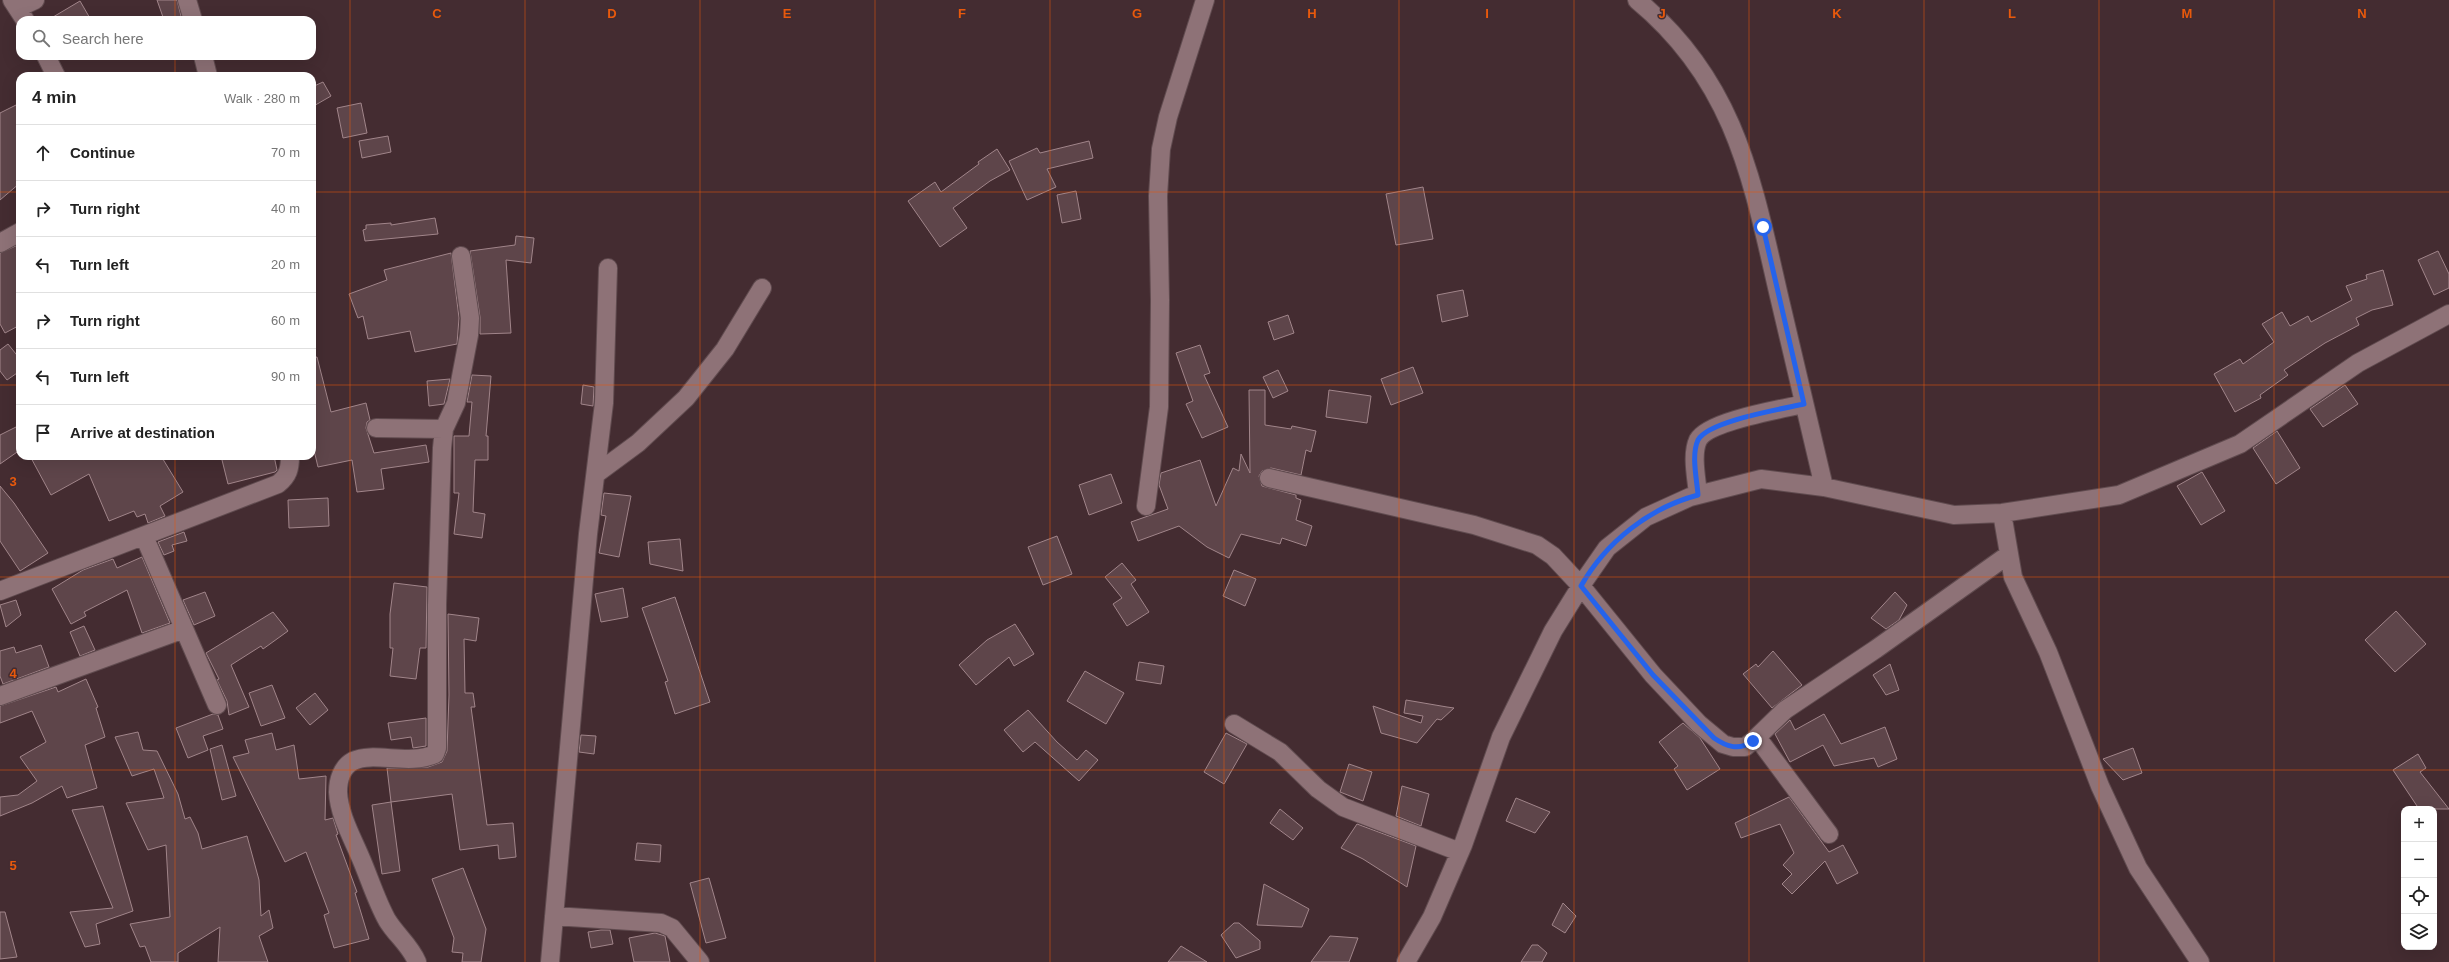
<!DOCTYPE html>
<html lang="en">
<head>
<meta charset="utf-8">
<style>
	:root { --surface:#fff; --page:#f2f2f2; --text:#222; --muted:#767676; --line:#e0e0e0 }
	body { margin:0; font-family:Arial,sans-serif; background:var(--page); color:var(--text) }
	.controls { position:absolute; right:12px; bottom:12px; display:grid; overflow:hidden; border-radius:8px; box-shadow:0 4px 16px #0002 }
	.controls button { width:36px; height:36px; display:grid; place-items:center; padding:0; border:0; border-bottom:1px solid var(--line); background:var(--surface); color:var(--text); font:20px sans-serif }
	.stop { position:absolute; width:12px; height:12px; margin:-9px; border:3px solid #2563eb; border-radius:50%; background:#fff }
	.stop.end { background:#2563eb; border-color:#fff; box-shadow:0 1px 4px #0008 }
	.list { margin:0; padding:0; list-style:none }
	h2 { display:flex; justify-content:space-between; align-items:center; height:52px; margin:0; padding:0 16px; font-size:17px }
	h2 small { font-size:13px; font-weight:400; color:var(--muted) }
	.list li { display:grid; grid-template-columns:26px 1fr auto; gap:12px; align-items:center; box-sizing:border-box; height:56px; padding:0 16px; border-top:1px solid var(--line) }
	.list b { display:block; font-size:15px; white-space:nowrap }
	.list em { font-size:13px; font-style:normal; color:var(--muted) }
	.icon { flex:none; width:22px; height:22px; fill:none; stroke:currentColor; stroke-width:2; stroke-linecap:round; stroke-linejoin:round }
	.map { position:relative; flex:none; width:2449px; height:962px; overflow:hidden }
	.search { position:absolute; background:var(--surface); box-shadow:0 4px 16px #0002; left:16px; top:16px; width:300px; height:44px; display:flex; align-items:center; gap:10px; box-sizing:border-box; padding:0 14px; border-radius:12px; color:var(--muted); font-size:15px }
	.panel { position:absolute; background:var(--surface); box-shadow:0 4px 16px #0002; left:16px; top:72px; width:300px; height:388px; border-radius:12px }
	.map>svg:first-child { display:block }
</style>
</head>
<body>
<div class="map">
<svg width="2449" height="962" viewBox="0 0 2449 962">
	<rect width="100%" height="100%" fill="#442c31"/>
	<path fill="#5e454a" stroke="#a1858a" d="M 157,0 L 177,0 L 182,20 L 164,20 Z
		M 80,1 L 91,20 L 48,20 Z
		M 323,82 L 331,96 L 312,107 L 312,87 Z
		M 20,103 L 20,183 L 0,200 L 0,113 Z
		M 361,103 L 367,133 L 343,138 L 337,108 Z
		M 388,136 L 391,152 L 362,158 L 359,141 Z
		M 1089,141 L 1093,158 L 1047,169 L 1056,187 L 1027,200 L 1009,161 L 1037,148 L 1040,153 Z
		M 997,149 L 1010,170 L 990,181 L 953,208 L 967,228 L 940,247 L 908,201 L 935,182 L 941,192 L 979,164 L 978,162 Z
		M 1423,187 L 1433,239 L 1396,245 L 1386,194 Z
		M 1076,191 L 1081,219 L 1062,223 L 1057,195 Z
		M 435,218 L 438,234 L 365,241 L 363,230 L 366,229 L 366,225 L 391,223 L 391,225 Z
		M 516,236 L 534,238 L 531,263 L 506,260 L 511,333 L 480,334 L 480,317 L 470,251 L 515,245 Z
		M 20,244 L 20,325 L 5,333 L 0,324 L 0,253 Z
		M 2438,251 L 2449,274 L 2449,288 L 2434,295 L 2418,260 Z
		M 451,253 L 459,318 L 457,344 L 415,352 L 410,331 L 368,339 L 363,316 L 358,318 L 349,294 L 387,280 L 384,270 Z
		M 2383,270 L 2393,305 L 2372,310 L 2356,318 L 2359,325 L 2325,343 L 2284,370 L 2288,375 L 2260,395 L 2261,398 L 2235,412 L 2214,374 L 2240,359 L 2243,364 L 2274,342 L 2262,324 L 2282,312 L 2290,326 L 2308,316 L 2311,322 L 2352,300 L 2346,286 L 2367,279 L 2366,275 Z
		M 1463,290 L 1468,316 L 1442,322 L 1437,295 Z
		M 1288,315 L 1294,333 L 1274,340 L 1268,322 Z
		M 8,344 L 20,359 L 20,371 L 7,380 L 0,371 L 0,350 Z
		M 1200,345 L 1210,373 L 1204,375 L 1228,427 L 1202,438 L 1186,404 L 1193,401 L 1176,353 Z
		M 317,357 L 331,412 L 366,403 L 370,420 L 367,422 L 366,428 L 374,453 L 426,445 L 429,462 L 381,469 L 384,489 L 357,492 L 352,460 L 318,467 L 312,442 L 312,358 Z
		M 1413,367 L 1423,393 L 1391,405 L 1381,379 Z
		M 1278,370 L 1288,391 L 1273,398 L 1263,377 Z
		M 472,375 L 491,376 L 486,436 L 488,436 L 488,460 L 475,460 L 473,512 L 485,514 L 482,538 L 454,534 L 459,493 L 454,493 L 454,436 L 469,436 L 472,402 L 467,402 Z
		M 450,379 L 444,404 L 429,406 L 427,381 Z
		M 583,385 L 594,387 L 593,406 L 581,404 Z
		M 2345,385 L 2358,404 L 2323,427 L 2310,409 Z
		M 1249,390 L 1265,390 L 1265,425 L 1291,429 L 1292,426 L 1316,431 L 1311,452 L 1306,450 L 1301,475 L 1271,468 L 1262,471 L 1259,476 L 1262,486 L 1296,495 L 1296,498 L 1301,500 L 1296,520 L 1312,526 L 1306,546 L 1282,538 L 1280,544 L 1241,534 L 1229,558 L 1207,547 L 1179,526 L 1138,541 L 1131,522 L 1168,509 L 1159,485 L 1161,473 L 1200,460 L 1216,506 L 1233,468 L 1239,471 L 1241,454 L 1250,473 Z
		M 1329,390 L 1371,396 L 1367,423 L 1326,417 Z
		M 20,425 L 20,450 L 0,464 L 0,435 Z
		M 2277,431 L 2300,468 L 2276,484 L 2253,448 Z
		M 30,456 L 161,456 L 183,492 L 160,506 L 165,516 L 148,523 L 145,514 L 137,517 L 134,511 L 109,521 L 89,474 L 51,495 Z
		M 221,456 L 274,456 L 277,470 L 275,472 L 228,484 Z
		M 2202,472 L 2225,511 L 2201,525 L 2177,486 Z
		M 1111,474 L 1122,503 L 1089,515 L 1079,485 Z
		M 0,486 L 14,503 L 48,553 L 20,571 L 0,541 Z
		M 604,493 L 631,496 L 619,557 L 599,553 L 606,516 L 601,515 Z
		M 328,498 L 329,526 L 289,528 L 288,500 Z
		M 184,532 L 187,541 L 172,545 L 174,551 L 164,555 L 158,542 Z
		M 1057,536 L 1072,574 L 1043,585 L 1028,547 Z
		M 680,539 L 683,571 L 650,564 L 648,542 Z
		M 142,557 L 170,623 L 142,633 L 127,590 L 84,612 L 86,616 L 71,624 L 52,589 L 83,570 L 113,559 L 117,568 Z
		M 1122,563 L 1136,580 L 1131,584 L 1149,612 L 1127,626 L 1113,604 L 1122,598 L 1105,577 Z
		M 1234,570 L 1256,579 L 1245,606 L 1223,596 Z
		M 394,583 L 427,587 L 426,648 L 420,648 L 416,679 L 390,676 L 393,648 L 390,648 L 390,614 Z
		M 623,588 L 628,617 L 601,622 L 595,594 Z
		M 205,592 L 215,616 L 194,625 L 183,600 Z
		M 1895,592 L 1907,605 L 1899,620 L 1886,629 L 1871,618 Z
		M 675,597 L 710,702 L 675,714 L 665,682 L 668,681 L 642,608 Z
		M 16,600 L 21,615 L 6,627 L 0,605 Z
		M 2396,611 L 2426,644 L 2395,672 L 2365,640 Z
		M 273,612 L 288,631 L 263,649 L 261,646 L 231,665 L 249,707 L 229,715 L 227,701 L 217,680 L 219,679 L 206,653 Z
		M 448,614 L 479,618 L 476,641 L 464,639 L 465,693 L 473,693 L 475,707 L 471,707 L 487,825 L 513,823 L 516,857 L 499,859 L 498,845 L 460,850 L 452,794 L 391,802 L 387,768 L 428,767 L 442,762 L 447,751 L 449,695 Z
		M 1015,624 L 1034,654 L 1014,666 L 1009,657 L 976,685 L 959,665 L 987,640 Z
		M 84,626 L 95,650 L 80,656 L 70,632 Z
		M 41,645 L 49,667 L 3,684 L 0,676 L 0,651 L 14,647 L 16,653 Z
		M 1773,651 L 1802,685 L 1772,708 L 1743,674 L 1756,664 L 1758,667 Z
		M 1139,662 L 1164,666 L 1161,684 L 1136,680 Z
		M 1890,664 L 1899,690 L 1886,695 L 1873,675 Z
		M 1085,671 L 1124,693 L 1106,724 L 1067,701 Z
		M 86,679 L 98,707 L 96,708 L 105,737 L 85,745 L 97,788 L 67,798 L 62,786 L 32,803 L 0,816 L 0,797 L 18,795 L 37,781 L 20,757 L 46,742 L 32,711 L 0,723 L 0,706 L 56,687 L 58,692 Z
		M 272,685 L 285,718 L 261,726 L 249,693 Z
		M 315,693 L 328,710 L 310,725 L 296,708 Z
		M 1406,700 L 1447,707 L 1454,708 L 1441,720 L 1437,719 L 1417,743 L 1381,733 L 1373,706 L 1421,723 L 1423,716 L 1404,713 Z
		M 1028,710 L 1057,742 L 1077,760 L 1086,750 L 1098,760 L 1079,781 L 1035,742 L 1023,752 L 1004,730 Z
		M 213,714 L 218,715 L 223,729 L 203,736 L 208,750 L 188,758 L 176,728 Z
		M 1824,714 L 1841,744 L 1885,727 L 1897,759 L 1878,767 L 1874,758 L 1834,766 L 1823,745 L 1790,762 L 1775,734 L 1790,720 L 1795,730 Z
		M 426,718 L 426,746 L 413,748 L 411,737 L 391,740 L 388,723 Z
		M 1683,723 L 1700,738 L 1720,769 L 1687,790 L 1674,769 L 1678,766 L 1659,742 Z
		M 138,732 L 143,750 L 157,751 L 178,794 L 185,819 L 190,817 L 198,833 L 202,849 L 247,836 L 259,880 L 261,916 L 269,910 L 273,928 L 259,936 L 268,962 L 218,962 L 220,927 L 178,953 L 178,962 L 151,962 L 145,946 L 140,947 L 130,924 L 170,917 L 166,845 L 148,850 L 126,803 L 164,798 L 154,769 L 132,776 L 115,737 Z
		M 272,733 L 276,750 L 294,745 L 299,779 L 326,776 L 325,820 L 333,818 L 338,834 L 336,835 L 357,892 L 355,893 L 369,939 L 334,948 L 324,915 L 329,913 L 306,852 L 285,862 L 233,757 L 249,753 L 245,740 Z
		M 1226,733 L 1247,744 L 1224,784 L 1204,772 Z
		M 581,735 L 596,736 L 594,754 L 579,752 Z
		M 222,745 L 236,796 L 222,800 L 210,749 Z
		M 2133,748 L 2142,773 L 2123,780 L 2103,759 Z
		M 2418,754 L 2426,768 L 2420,772 L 2449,809 L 2419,809 L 2393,770 Z
		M 1349,764 L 1372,772 L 1363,801 L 1340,792 Z
		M 1402,786 L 1429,794 L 1421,826 L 1396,816 Z
		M 1789,797 L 1829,852 L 1843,845 L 1858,873 L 1837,884 L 1825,861 L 1792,894 L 1782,884 L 1792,874 L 1783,865 L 1794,853 L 1780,824 L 1741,838 L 1735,823 Z
		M 1516,798 L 1550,812 L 1535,833 L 1506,821 Z
		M 391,802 L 400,871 L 382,874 L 372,805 Z
		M 103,806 L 133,911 L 96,924 L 100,944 L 85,947 L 70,912 L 113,908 L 72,810 Z
		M 1280,809 L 1303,828 L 1293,840 L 1270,823 Z
		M 1357,824 L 1416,846 L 1407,887 L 1363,859 L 1341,848 Z
		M 637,843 L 661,845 L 660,862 L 635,860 Z
		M 463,868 L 486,929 L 481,962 L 462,962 L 463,953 L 452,952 L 454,938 L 432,879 Z
		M 709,878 L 726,938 L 706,943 L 690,883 Z
		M 1264,884 L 1309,909 L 1302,927 L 1257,925 Z
		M 1563,903 L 1576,916 L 1565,933 L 1552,925 Z
		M 0,912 L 5,912 L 17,957 L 0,959 Z
		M 1234,923 L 1239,923 L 1260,941 L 1260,949 L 1236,958 L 1221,935 Z
		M 601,930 L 610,930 L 613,944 L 591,948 L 588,932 Z
		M 655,933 L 665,936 L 670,962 L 634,962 L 629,938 Z
		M 1330,936 L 1358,938 L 1349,962 L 1311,962 Z
		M 1532,945 L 1538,945 L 1547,953 L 1542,962 L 1521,962 Z
		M 1181,946 L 1207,962 L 1168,962 Z"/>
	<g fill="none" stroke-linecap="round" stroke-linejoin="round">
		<g stroke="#604b4f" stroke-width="20">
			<path id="minor" d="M 12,0 L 25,20
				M 187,0 L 193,20
				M 1637,0 C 1735,81 1752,179 1779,296 C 1794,360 1809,423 1824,487
				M 18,8 L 35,0
				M 46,56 L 56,76
				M 203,56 L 208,76
				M 0,243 L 20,232
				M 376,428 L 444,429
				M 596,474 L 638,443 L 686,398 L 725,349 L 762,288
				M 1269,478 L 1474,525 L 1537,545 L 1553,556 L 1581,586 L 1653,675 L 1699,724 L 1723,744 L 1733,747 L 1745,747 L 1753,741 L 1785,710 L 1876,649 L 2008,555
				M 1698,495 C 1697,480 1691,455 1698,440 C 1708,421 1782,409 1804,404
				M 1146,506 L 1159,407 L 1160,300 L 1158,196 L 1161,149 L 1168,117 L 1205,0
				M 2002,513 L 2013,577 L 2048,652 L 2100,786 L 2138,868 L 2200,962
				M 144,536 L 217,705
				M 0,591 L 278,484 C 288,476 290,469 290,456
				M 0,696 L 184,629
				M 1234,724 L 1280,752 L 1318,789 L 1343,807 L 1460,852
				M 1757,737 L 1829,834
				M 554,916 L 661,923 L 672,928 L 700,962
				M 417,962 C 410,945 396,935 387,920 C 377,902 370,880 362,861 C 353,839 339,815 338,792 C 338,780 342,767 353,761 C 374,751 409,766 435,754 L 437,748 L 437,605 L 442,448 L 444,429 L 456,403 L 469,335 L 470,318 L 461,256
				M 550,962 L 588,534 L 604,403 L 608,268
				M 1406,962 L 1432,917 L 1463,845 L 1501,737 L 1553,631 L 1584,581 L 1607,548 L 1646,517 L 1690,497 L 1761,479 L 1824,487 L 1954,515 L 2002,513 L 2119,495 L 2240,444 L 2358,363 L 2449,314"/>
		</g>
		<use href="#minor" stroke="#8e7277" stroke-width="18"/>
	</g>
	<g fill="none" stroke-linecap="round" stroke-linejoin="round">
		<path stroke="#2563eb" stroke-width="5" d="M 1753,741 C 1739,751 1727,747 1714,738 L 1653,675 L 1581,586 C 1606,542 1649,508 1698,495 C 1697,480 1691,455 1698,440 C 1708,421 1782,409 1804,404 L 1763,227"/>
	</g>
	<path fill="none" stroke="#e8590c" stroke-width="1" stroke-opacity="0.55" d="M 175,0 L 175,20M 350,0 L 350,962M 525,0 L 525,962M 700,0 L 700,962M 875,0 L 875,962M 1050,0 L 1050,962M 1224,0 L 1224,962M 1399,0 L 1399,962M 1574,0 L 1574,962M 1749,0 L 1749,962M 1924,0 L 1924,962M 2099,0 L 2099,962M 2274,0 L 2274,962M 175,56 L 175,76M 0,192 L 20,192M 312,192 L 2449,192M 0,385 L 20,385M 312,385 L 2449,385M 175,456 L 175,962M 0,577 L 2449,577M 0,770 L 2449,770"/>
	<g font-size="13" text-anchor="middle" font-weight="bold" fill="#e8590c" stroke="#442c31" stroke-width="3" stroke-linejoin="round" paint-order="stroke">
		<text x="437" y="18">C</text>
		<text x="612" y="18">D</text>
		<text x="787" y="18">E</text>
		<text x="962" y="18">F</text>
		<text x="1137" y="18">G</text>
		<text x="1312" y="18">H</text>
		<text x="1487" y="18">I</text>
		<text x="1662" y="18">J</text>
		<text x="1837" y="18">K</text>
		<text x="2012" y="18">L</text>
		<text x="2187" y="18">M</text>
		<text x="2362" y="18">N</text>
		<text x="13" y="486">3</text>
		<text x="13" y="678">4</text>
		<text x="13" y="870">5</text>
	</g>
</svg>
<div class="controls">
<button>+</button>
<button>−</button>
<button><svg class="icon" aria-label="locate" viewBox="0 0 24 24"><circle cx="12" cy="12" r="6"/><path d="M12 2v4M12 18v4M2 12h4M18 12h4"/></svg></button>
<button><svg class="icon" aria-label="layers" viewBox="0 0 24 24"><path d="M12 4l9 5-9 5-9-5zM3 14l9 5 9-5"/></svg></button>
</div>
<div class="stop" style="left:1763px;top:227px"></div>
<div class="stop end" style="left:1753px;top:741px"></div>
<div class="search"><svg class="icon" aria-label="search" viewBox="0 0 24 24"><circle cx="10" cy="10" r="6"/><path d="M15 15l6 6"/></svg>Search here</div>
<section class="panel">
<h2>4 min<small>Walk · 280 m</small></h2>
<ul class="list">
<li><svg class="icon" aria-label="ahead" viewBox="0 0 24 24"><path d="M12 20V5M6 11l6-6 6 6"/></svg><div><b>Continue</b></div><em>70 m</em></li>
<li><svg class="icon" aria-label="right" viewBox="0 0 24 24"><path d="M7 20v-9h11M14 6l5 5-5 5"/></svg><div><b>Turn right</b></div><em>40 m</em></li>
<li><svg class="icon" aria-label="left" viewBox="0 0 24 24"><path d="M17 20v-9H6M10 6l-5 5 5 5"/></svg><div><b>Turn left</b></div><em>20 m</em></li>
<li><svg class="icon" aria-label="right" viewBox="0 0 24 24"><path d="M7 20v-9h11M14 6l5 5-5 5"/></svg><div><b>Turn right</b></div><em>60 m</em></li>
<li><svg class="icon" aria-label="left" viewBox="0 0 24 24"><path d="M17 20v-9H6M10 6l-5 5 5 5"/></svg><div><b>Turn left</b></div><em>90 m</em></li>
<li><svg class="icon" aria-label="arrive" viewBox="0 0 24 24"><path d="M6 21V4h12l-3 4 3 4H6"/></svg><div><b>Arrive at destination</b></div></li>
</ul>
</section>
</div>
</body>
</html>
